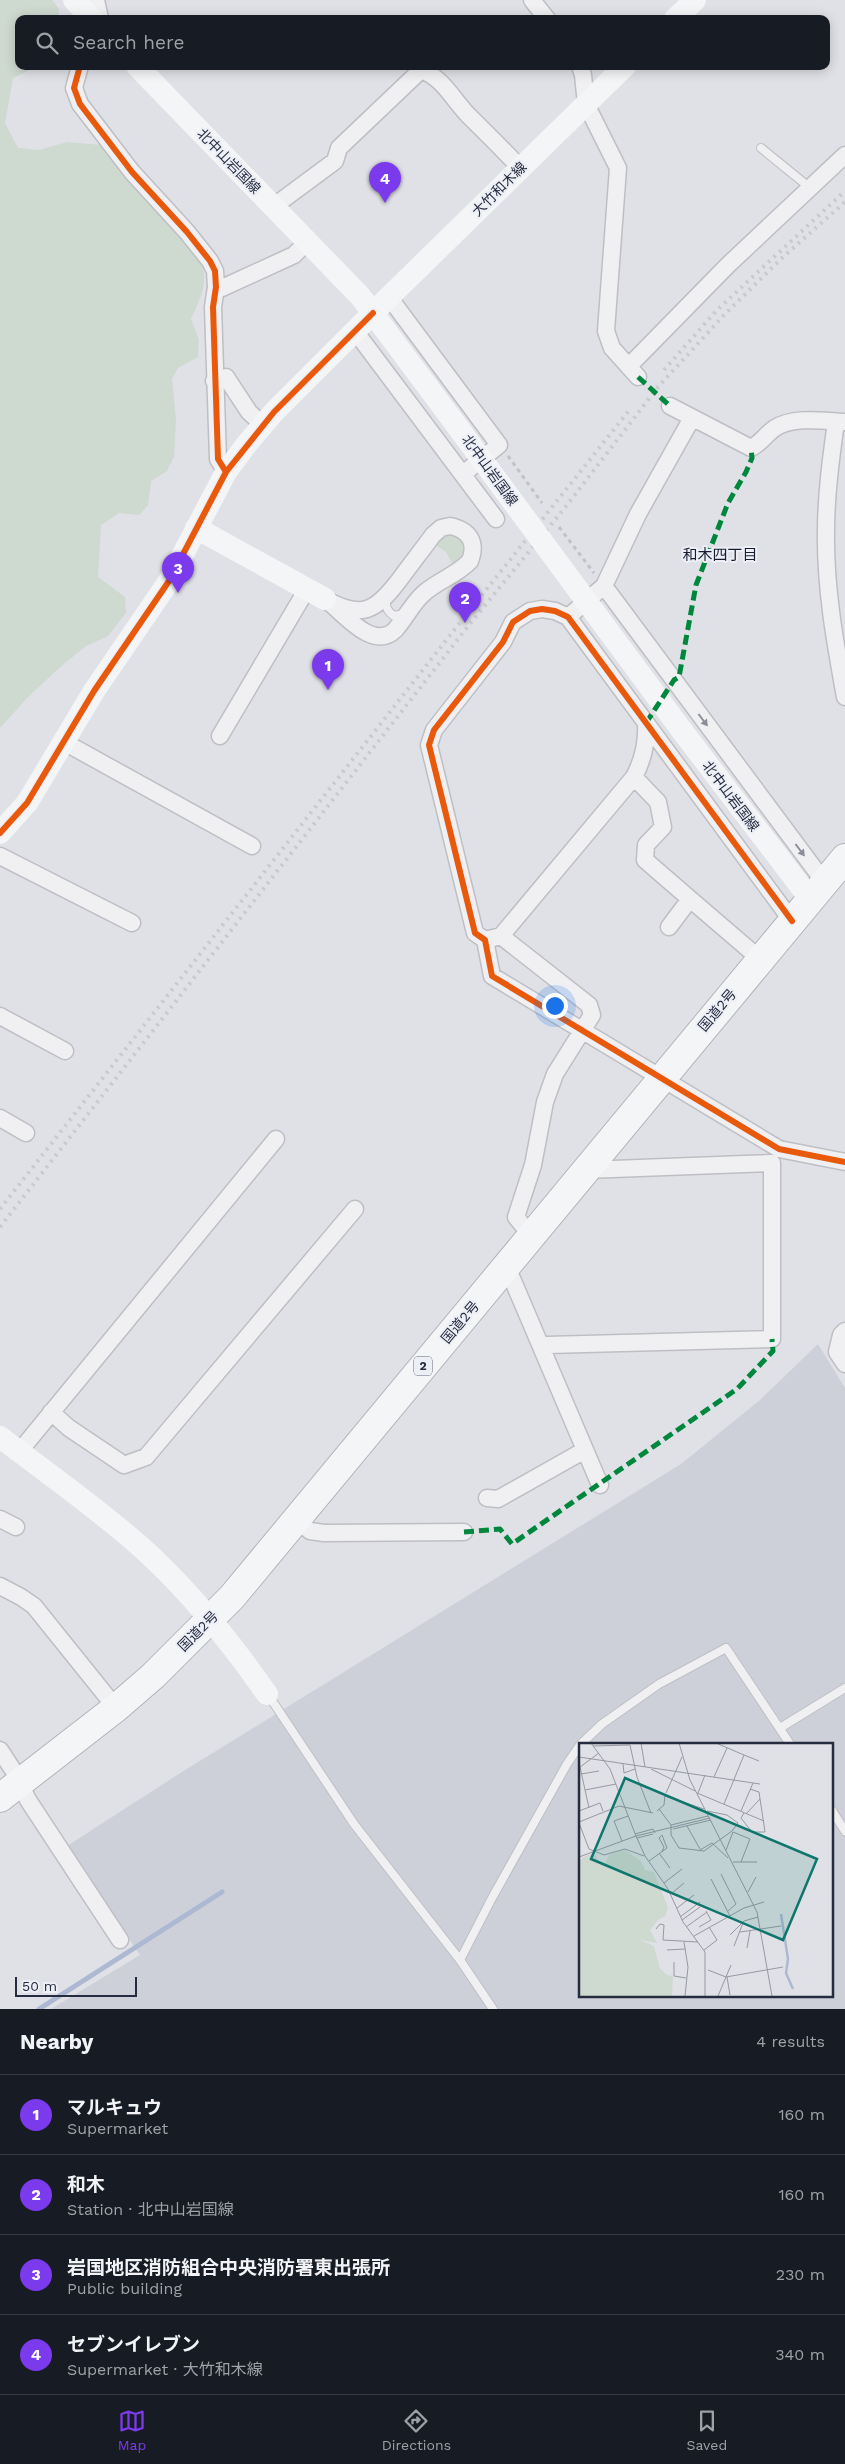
<!DOCTYPE html>
<html lang="en">
<head>
<meta charset="utf-8">
<style>
	:root { --surface:#171b24; --page:#242831; --text:#f1f3f6; --muted:#9ea1a6; --line:#363941; --accent:#7c3aed }
	body { margin:0; font-family:"Work Sans","Noto Sans JP",sans-serif; background:var(--page); color:var(--text) }
	.scale { position:absolute; left:15px; bottom:12px; width:122px; box-sizing:border-box; padding-left:5px; border:2px solid #262c3f; border-top:0; font-size:14px; line-height:18px; white-space:nowrap; color:#262c3f; -webkit-text-stroke:4px #edeff6; paint-order:stroke }
	.you { position:absolute; left:554px; top:1005px; width:18px; height:18px; margin:-12px; border:4px solid #fff; border-radius:50%; background:#1a73e8; box-shadow:0 0 0 8px #1a73e833 }
	.badge { display:grid; place-items:center; width:32px; height:32px; border-radius:50%; background:var(--accent); color:#fff; font-size:16px; font-weight:700 }
	.pin { position:absolute; translate:-50% -41px; filter:drop-shadow(0 1px 2px #0008) }
	.pin::after { content:''; position:absolute; top:26px; width:18px; height:15px; background:inherit; clip-path:polygon(0 0,100% 0,50% 100%) }
	.list { margin:0; padding:0; list-style:none }
	h2 { display:flex; justify-content:space-between; align-items:center; height:65px; margin:0; padding:0 20px; font-size:21px }
	h2 small { font-size:16px; font-weight:400; color:var(--muted) }
	.list li { display:grid; grid-template-columns:32px 1fr auto; gap:15px; align-items:center; box-sizing:border-box; height:80px; padding:0 20px; border-top:1px solid var(--line) }
	.list b { display:block; font-size:19px; white-space:nowrap }
	.list p { margin:0; font-size:16px; white-space:nowrap; color:var(--muted) }
	.list em { font-size:16px; font-style:normal; color:var(--muted) }
	.icon { flex:none; width:28px; height:28px; fill:none; stroke:currentColor; stroke-width:2; stroke-linecap:round; stroke-linejoin:round }
	.map { position:relative; flex:none; width:845px; height:2009px; overflow:hidden }
	.search { position:absolute; background:var(--surface); box-shadow:0 2px 12px #0003; left:15px; right:15px; top:15px; height:55px; display:flex; align-items:center; gap:12px; box-sizing:border-box; padding:0 18px; border-radius:10px; color:var(--muted); font-size:19px }
	.sheet { height:385px; background:var(--surface) }
	nav { display:flex; justify-content:space-around; align-items:center; box-sizing:border-box; height:70px; border-top:1px solid var(--line); background:var(--surface); font-size:14px; color:var(--muted) }
	nav a { display:grid; justify-items:center; gap:2px }
	nav .on { color:var(--accent) }
	.map>svg:first-child { display:block }
</style>
</head>
<body>
<div class="map">
<svg width="845" height="2009" viewBox="0 0 845 2009">
	<rect width="100%" height="100%" fill="#e0e1e6"/>
	<path fill="#ced0d9" fill-rule="evenodd" d="M 818,1344 L 845,1388 L 845,2009 L 51,2009 L 140,1955 L 67,1846 L 185,1770 L 681,1464 L 760,1400 ZM 580,1744 L 831,1744 L 831,1995 L 580,1995 Z"/>
	<path fill="#ced9d0" d="M 0,0 L 52,0 L 59,9 L 58,19 L 19,19 L 19,66 L 38,66 L 13,78 L 5,123 L 18,148 L 39,150 L 67,142 L 102,145 C 121,168 202,250 204,274 C 206,289 197,305 191,319 L 199,340 L 198,357 L 178,368 L 172,379 L 176,420 L 174,457 L 167,471 L 151,481 L 148,505 L 139,515 L 119,513 L 101,525 L 98,577 L 125,597 L 126,613 L 108,636 L 86,646 L 59,668 L 27,698 L 0,728 Z
		M 449,535 C 468,537 471,557 453,564 L 446,552 L 433,543 Z"/>
	<g fill="none" stroke-linecap="round" stroke-linejoin="round">
		<path stroke="#adb9d2" stroke-width="5" d="M 39,2009 L 222,1892"/>
		<g stroke="#bebfc4" stroke-width="10">
			<path id="lane" d="M 761,148 L 809,187
				M 387,597 C 384,606 387,611 394,616 L 404,614
				M 269,1696 L 354,1824 L 460,1960 L 493,2009
				M 780,1728 L 845,1688
				M 581,1744 L 602,1724 L 659,1684 L 726,1648 L 790,1744
				M 831,1809 L 845,1831
				M 460,1960 L 492,1898 L 567,1764 L 580,1745"/>
		</g>
		<g stroke="#bebfc4" stroke-width="19">
			<path id="street" d="M 96,0 L 100,19
				M 532,0 L 547,19
				M 80,66 L 74,88 L 80,104 L 132,172 L 187,232 L 210,261 L 215,271 L 216,287 L 213,307 L 218,459 L 226,472
				M 580,66 L 583,75 L 586,104 L 618,168 L 606,331 L 612,348 L 638,377
				M 274,208 L 281,201 L 335,161 L 339,148 L 421,70 C 443,78 452,98 468,115 C 485,132 503,149 520,168
				M 216,287 L 222,288 L 294,255 L 307,242
				M 389,297 L 499,445 L 463,474
				M 355,331 L 496,519
				M 629,366 L 728,265 L 845,155
				M 214,381 L 226,377 L 249,412 L 263,425
				M 670,406 L 751,448 C 761,443 766,434 775,428 C 794,416 823,421 845,422
				M 836,422 C 831,458 826,495 826,531 C 825,587 835,642 845,697
				M 450,526 C 470,530 477,543 470,561 C 457,575 437,581 423,594 C 412,604 405,619 395,630 C 372,652 342,611 325,599 C 362,620 376,611 400,579 C 411,564 422,550 433,535 L 441,528 Z
				M 604,586 L 638,514 L 692,418
				M 568,617 L 604,586 L 825,883
				M 220,736 L 307,589
				M 64,742 L 252,846
				M 634,777 L 658,802 L 663,827 L 646,845 L 645,860 L 690,899
				M 0,856 L 132,923
				M 792,921 L 568,617 L 555,611 L 542,609 L 530,611 L 513,622 L 503,642 L 434,730 L 429,745 L 475,933 L 485,940 L 492,976 L 779,1149 L 845,1162
				M 669,927 L 690,899 L 760,959
				M 501,936 L 634,777 C 643,760 647,742 646,723
				M 485,940 L 501,936 L 589,1005 L 592,1015 L 555,1074 L 545,1102 L 533,1165 L 516,1217 L 532,1237
				M 0,1016 L 65,1051
				M 0,1118 L 26,1133
				M 505,1269 L 510,1274 L 600,1485
				M 845,1331 L 841,1335 L 837,1352 L 845,1364
				M 542,1347 L 547,1345 L 772,1339 L 772,1163 L 587,1170
				M 51,1412 L 69,1428 L 124,1465 L 146,1457 L 355,1209
				M 19,1452 L 276,1139
				M 487,1498 L 498,1499 L 585,1450
				M 0,1519 L 16,1527
				M 297,1520 L 310,1531 L 324,1533 L 464,1532
				M 0,1586 L 21,1597 L 34,1606 L 116,1708
				M 0,1750 L 15,1773 L 28,1800 L 120,1940"/>
		</g>
		<g stroke="#b2b4ba" stroke-width="30">
			<path id="highway" d="M 0,1798 L 116,1708 L 153,1676 L 232,1597 L 845,858"/>
		</g>
		<path stroke="#c1c2c7" stroke-width="3" stroke-dasharray="4 4" stroke-linecap="butt" d="M 508,456 L 542,503
			M 559,527 L 594,573"/>
		<use href="#lane" stroke="#f0f0f2" stroke-width="8"/>
		<use href="#street" stroke="#f0f0f2" stroke-width="16"/>
		<path stroke="#f4f5f6" stroke-width="22" d="M 74,0 L 92,19
			M 675,19 L 695,0
			M 137,66 L 360,296 L 457,426
			M 196,528 L 325,599
			M 683,732 L 811,900
			M 0,833 L 27,803 L 94,691 L 169,581 L 226,472 L 246,445 L 274,412 L 389,297 L 625,66
			M 0,1437 C 47,1473 97,1508 141,1547 C 190,1591 230,1641 267,1694"/>
		<use href="#highway" stroke="#f4f5f6" stroke-width="28"/>
		<path stroke="#c9cacd" stroke-width="4" stroke-dasharray="2.5 5" stroke-linecap="butt" d="M 664,370 L 716,311 L 845,191
			M 0,1209 L 462,620 L 631,408
			M 0,1227 L 469,625 L 567,505 L 658,387 L 726,313 L 782,258 L 845,202"/>
		<path stroke="#f4f5f6" stroke-width="22" d="M 457,426 L 683,732"/>
		<path stroke="#00873e" stroke-width="5" stroke-dasharray="10 5" stroke-linecap="butt" d="M 638,377 L 670,406
			M 646,723 L 674,680 L 679,677 L 696,585 L 728,503 L 746,472 L 752,458 L 751,448
			M 464,1532 L 500,1529 L 512,1544 L 737,1389 L 773,1351 L 772,1339"/>
		<g stroke="#edeff6" stroke-width="9">
			<path id="cycleway" d="M 80,66 L 74,88 L 80,104 L 132,172 L 187,232 L 210,261 L 215,271 L 216,287 L 213,307 L 218,459 L 226,472
				M 0,833 L 27,803 L 94,691 L 169,581 L 226,472 L 274,412 L 373,313
				M 792,921 L 568,617 L 555,611 L 542,609 L 530,611 L 513,622 L 503,642 L 434,730 L 429,745 L 475,933 L 485,940 L 492,976 L 779,1149 L 845,1162"/>
		</g>
		<use href="#cycleway" stroke="#e8590c" stroke-width="6"/>
	</g>
	<defs><path id="oneway-solid" d="M-6-.8H1V-3.2L6.5 0L1 3.2V.8H-6Z" transform="scale(1.25)"/></defs>
	<g fill="#8b8e98">
		<use href="#oneway-solid" transform="translate(703 720) rotate(53)"/>
		<use href="#oneway-solid" transform="translate(800 850) rotate(53)"/>
	</g>
	<g text-anchor="middle" stroke-width="4" stroke-linejoin="round" paint-order="stroke">
		<rect fill="#edeff6" stroke="#626676" stroke-width="1" x="414" y="1356.5" width="18" height="19" rx="4"/>
		<g font-size="12" font-weight="bold" fill="#262c3f">
			<text x="423" y="1370">2</text>
		</g>
		<g font-size="14" fill="#262c3f" stroke="#edeff6">
			<text transform="translate(229 161) rotate(46)" y="5">北中山岩国線</text>
			<text transform="translate(499 189) rotate(-45)" y="5">大竹和木線</text>
			<text transform="translate(490 470) rotate(54)" y="5">北中山岩国線</text>
			<text transform="translate(731 796) rotate(53)" y="5">北中山岩国線</text>
			<text transform="translate(717 1010) rotate(-50)" y="5">国道2号</text>
			<text transform="translate(460 1322) rotate(-50)" y="5">国道2号</text>
			<text transform="translate(198 1631) rotate(-45)" y="5">国道2号</text>
		</g>
		<g font-size="15" fill="#191d30" stroke="#edeff6">
			<text x="720" y="560">和木四丁目</text>
		</g>
	</g>
	<g transform="translate(579 1743)">
		<rect width="254" height="254" fill="#e0e1e6"/>
		<path d="M 46,107 L 62,118 L 66,127 L 75,129 L 89,165 L 86,173 L 79,177 L 71,187 L 78,200 L 61,197 L 75,203 L 81,226 L 88,232 L 94,233 L 93,253 L 0,253 L 0,120 L 4,114 L 15,110 L 20,118 L 26,120 L 30,112 Z" fill="#ced9d0"/>
		<path fill="none" stroke="#adb9d2" stroke-width="2.5" d="M 202,171 L 209,216 L 207,230 L 214,246"/>
		<path fill="none" stroke="#9699a3" stroke-width="1" d="M 12,0 L 31,26 L 57,93M 62,0 L 66,24M 100,0 L 111,37 L 178,169 L 193,253M 137,0 L 165,12 L 145,61M 14,3 L 51,2 L 58,34 L 72,70M 165,12 L 180,18M 0,14 L 181,41M 44,21 L 45,30 L 56,26M 1,24 L 10,65M 1,24 L 20,10M 72,26 L 116,48M 2,31 L 20,28M 135,34 L 148,5M 6,47 L 37,41M 87,50 L 103,14M 118,50 L 185,78M 119,50 L 126,32M 86,53 L 125,66M 80,66 L 92,82M 0,68 L 21,60 L 24,68M 78,68 L 85,62 L 86,52M 128,68 L 148,72 L 159,80 L 153,88 L 125,108 L 100,105 L 92,92 L 92,82 L 129,73M 162,68 L 174,40M 165,70 L 162,75 L 173,89 L 186,89 L 180,49 L 171,46M 167,71 L 181,56M 0,79 L 40,63 L 74,70M 0,80 L 10,106 L 25,112 L 46,106 L 65,113M 108,83 L 121,106M 94,86 L 132,77M 56,91 L 74,86 L 76,90M 57,93 L 66,113 L 89,146 L 104,179 L 126,209 L 126,253M 58,95 L 74,91M 43,98 L 35,78 L 49,73M 121,107 L 133,100 L 149,115M 147,107 L 154,89 L 171,96 L 162,119M 83,109 L 85,104 L 80,95 L 83,92M 80,110 L 91,125M 0,114 L 57,93 L 131,75M 70,118 L 88,105 L 83,92M 154,119 L 178,119M 142,131 L 157,161 L 149,168M 132,136 L 151,173M 85,140 L 103,126M 169,149 L 177,134M 92,151 L 105,140M 98,165 L 115,152M 101,174 L 121,159M 103,177 L 121,164M 107,184 L 128,169M 120,184 L 132,177 L 127,168M 77,186 L 81,181 L 85,182 L 84,197 L 119,199M 161,189 L 202,183M 151,192 L 165,178 L 179,174M 115,193 L 165,165 L 185,159M 105,199 L 109,224 L 106,253M 155,203 L 164,180M 168,205 L 171,188M 88,207 L 106,206M 125,207 L 138,197 L 130,184M 95,219 L 95,233 L 107,235M 129,227 L 147,234 L 204,224M 148,234 L 151,252M 139,253 L 152,222"/>
		<path fill="#0f766e" fill-opacity="0.15" stroke="#0f766e" stroke-width="2.5" d="M 46,35 L 238,116 L 204,197 L 12,116 Z"/>
		<rect width="254" height="254" fill="none" stroke="#262c3f" stroke-width="2.5"/>
	</g>
</svg>
<div class="scale">50 m</div>
<div class="you"></div>
<div class="pin badge" style="left:328px;top:690px">1</div>
<div class="pin badge" style="left:465px;top:623px">2</div>
<div class="pin badge" style="left:178px;top:593px">3</div>
<div class="pin badge" style="left:385px;top:203px">4</div>
<div class="search"><svg class="icon" aria-label="search" viewBox="0 0 24 24"><circle cx="10" cy="10" r="6"/><path d="M15 15l6 6"/></svg>Search here</div>
</div>
<section class="sheet">
<h2>Nearby<small>4 results</small></h2>
<ul class="list">
<li><span class="badge">1</span><div><b>マルキュウ</b><p>Supermarket</p></div><em>160 m</em></li>
<li><span class="badge">2</span><div><b>和木</b><p>Station · 北中山岩国線</p></div><em>160 m</em></li>
<li><span class="badge">3</span><div><b>岩国地区消防組合中央消防署東出張所</b><p>Public building</p></div><em>230 m</em></li>
<li><span class="badge">4</span><div><b>セブンイレブン</b><p>Supermarket · 大竹和木線</p></div><em>340 m</em></li>
</ul>
</section>
<nav>
<a class="on"><svg class="icon" aria-label="map" viewBox="0 0 24 24"><path d="M3 6l6-2 6 2 6-2v14l-6 2-6-2-6 2zM9 4v14M15 6v14"/></svg>Map</a>
<a><svg class="icon" aria-label="directions" viewBox="0 0 24 24"><path d="M12 3l9 9-9 9-9-9zM9 14v-3h6M13 9l2 2-2 2"/></svg>Directions</a>
<a><svg class="icon" aria-label="saved" viewBox="0 0 24 24"><path d="M7 4h10v16l-5-4-5 4z"/></svg>Saved</a>
</nav>
</body>
</html>
